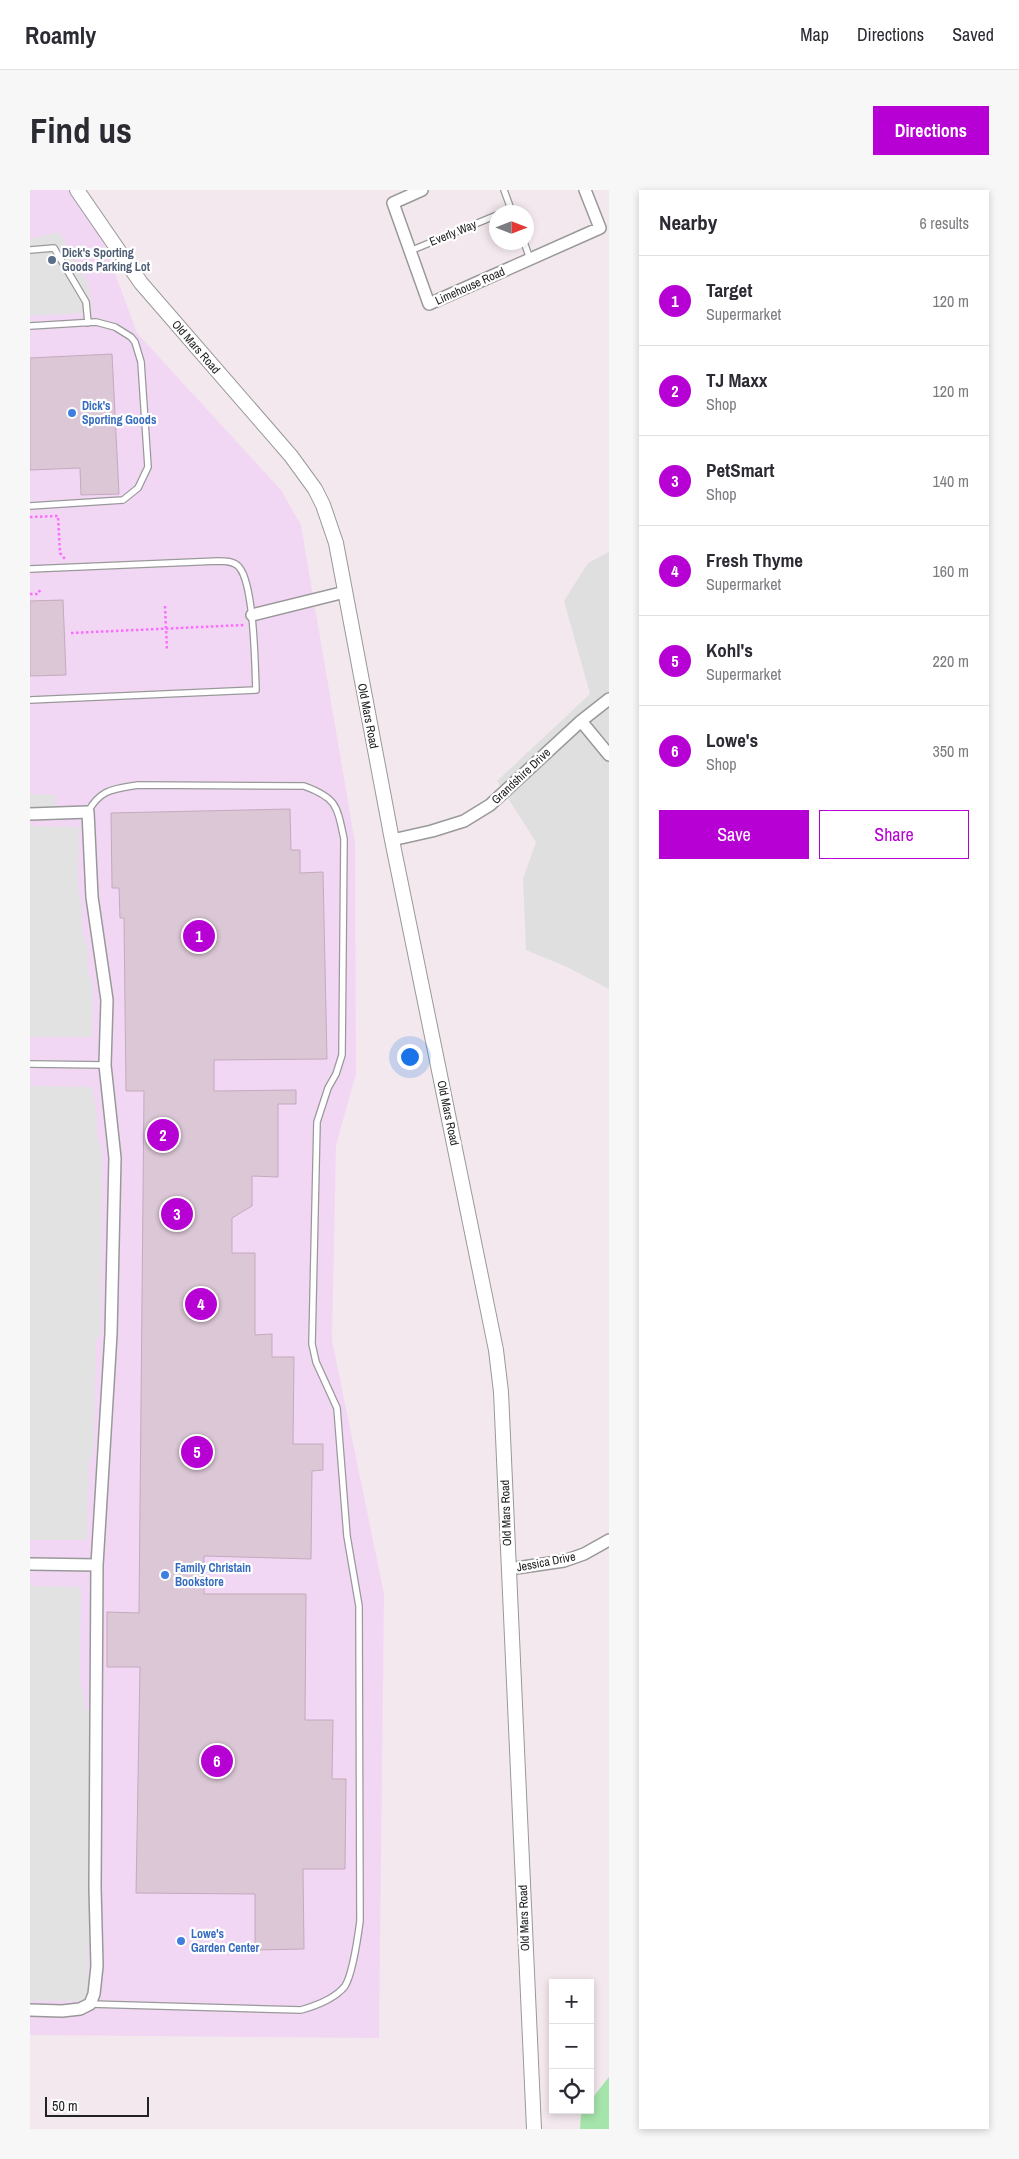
<!DOCTYPE html>
<html lang="en">
<head>
<meta charset="utf-8">
<style>
	:root { --surface:#fff; --page:#f7f7f7; --text:#2b2b33; --muted:#7c7c81; --line:#e1e1e2; --accent:#b700d4 }
	body { margin:0; font-family:"Archivo Narrow",sans-serif; background:var(--page); color:var(--text) }
	.controls { position:absolute; right:15px; bottom:15px; display:grid; overflow:hidden; border-radius:0px; box-shadow:0 2px 8px #0003 }
	.controls button { width:45px; height:45px; display:grid; place-items:center; padding:0; border:0; border-bottom:1px solid var(--line); background:var(--surface); color:var(--text); font:25px sans-serif }
	.compass { position:absolute; left:459px; top:15px; width:45px; height:45px; border-radius:50%; background:var(--surface); box-shadow:0 2px 8px #0003; rotate:90deg }
	.scale { position:absolute; left:15px; bottom:12px; width:104px; box-sizing:border-box; padding-left:5px; border:2px solid #222; border-top:0; font-size:14px; line-height:18px; white-space:nowrap; color:#222; -webkit-text-stroke:4px #fff; paint-order:stroke }
	.you { position:absolute; left:379px; top:866px; width:18px; height:18px; margin:-12px; border:4px solid #fff; border-radius:50%; background:#1a73e8; box-shadow:0 0 0 8px #1a73e833 }
	.badge { display:grid; place-items:center; width:32px; height:32px; border-radius:50%; background:var(--accent); color:#fff; font-size:16px; font-weight:700 }
	.pin { position:absolute; translate:-50% -50%; border:2px solid #fff; box-shadow:0 1px 5px #0006 }
	.list { margin:0; padding:0; list-style:none }
	h2 { display:flex; justify-content:space-between; align-items:center; height:65px; margin:0; padding:0 20px; font-size:21px }
	h2 small { font-size:16px; font-weight:400; color:var(--muted) }
	.list li { display:grid; grid-template-columns:32px 1fr auto; gap:15px; align-items:center; box-sizing:border-box; height:90px; padding:0 20px; border-top:1px solid var(--line) }
	.list b { display:block; font-size:19px; white-space:nowrap }
	.list p { margin:0; font-size:16px; white-space:nowrap; color:var(--muted) }
	.list em { font-size:16px; font-style:normal; color:var(--muted) }
	.actions { display:flex; gap:10px; padding:15px 20px }
	.actions a { flex:1; padding:11px 0; border:1px solid var(--accent); border-radius:0px; text-align:center; font-size:18px; color:var(--accent) }
	.actions .main { background:var(--accent); color:#fff }
	.icon { flex:none; width:28px; height:28px; fill:none; stroke:currentColor; stroke-width:2; stroke-linecap:round; stroke-linejoin:round }
	.map { position:relative; flex:none; width:579px; height:1939px; overflow:hidden; border-radius:0px }
	header { display:flex; align-items:center; gap:30px; box-sizing:border-box; height:70px; padding:0 25px; background:var(--surface); border-bottom:1px solid var(--line) }
	header strong { font-size:24px }
	nav { display:flex; gap:28px; margin-inline-start:auto; font-size:18px }
	.intro { display:flex; align-items:center; justify-content:space-between; box-sizing:border-box; height:120px; padding:0 30px }
	h1 { margin:0; font-size:35px }
	.button { padding:12px 22px; border-radius:0px; background:var(--accent); color:#fff; font-size:18px; font-weight:700 }
	main { display:flex; gap:30px; padding:0 30px }
	aside { flex:1; background:var(--surface); border-radius:0px; box-shadow:0 2px 8px #0003 }
	.map>svg:first-child { display:block }
</style>
</head>
<body>
<header>
<strong>Roamly</strong>
<nav><a>Map</a><a>Directions</a><a>Saved</a></nav>
</header>
<div class="intro"><h1>Find us</h1><a class="button">Directions</a></div>
<main>
<div class="map">
<svg width="579" height="1939" viewBox="0 0 579 1939">
	<rect width="100%" height="100%" fill="#f3e8ed"/>
	<path fill="#e0dfe0" d="M 579,362 L 579,799 L 537,777 L 496,760 L 493,689 L 506,652 L 467,591 L 560,504 L 534,411 L 558,373 Z"/>
	<path fill="#f2d7f4" d="M 0,0 L 54,0 L 107,143 L 251,300 L 271,335 L 325,653 L 326,884 L 306,955 L 302,1150 L 354,1404 L 349,1848 L 0,1845 Z"/>
	<path fill="#e2e2e2" d="M 29,42 L 57,92 L 63,123 L 0,126 L 0,49 Z
		M 0,604 L 26,605 L 25,618 L 0,617 Z
		M 0,636 L 49,637 L 48,698 L 52,715 L 52,741 L 58,757 L 58,781 L 63,796 L 62,847 L 0,847 Z
		M 0,896 L 62,897 L 67,925 L 67,946 L 72,962 L 71,1143 L 66,1150 L 64,1254 L 63,1265 L 59,1272 L 57,1350 L 0,1350 Z
		M 0,1396 L 51,1397 L 50,1492 L 55,1509 L 55,1520 L 61,1520 L 58,1811 L 0,1811 Z"/>
	<path fill="#a5e4ab" d="M 579,1887 L 579,1939 L 550,1939 L 551,1925 L 554,1920 L 560,1920 L 560,1911 Z"/>
	<path fill="#dbc7d5" stroke="#c6a9bd" d="M 82,164 L 89,304 L 51,305 L 50,278 L 0,280 L 0,168 Z
		M 33,410 L 36,485 L 0,486 L 0,411 Z
		M 260,619 L 261,660 L 270,660 L 270,683 L 293,682 L 297,869 L 184,870 L 184,901 L 266,900 L 266,914 L 248,914 L 248,987 L 222,986 L 222,1016 L 202,1028 L 202,1063 L 225,1063 L 225,1145 L 242,1144 L 242,1167 L 264,1167 L 263,1254 L 293,1254 L 293,1280 L 282,1281 L 281,1369 L 174,1366 L 174,1404 L 276,1404 L 275,1530 L 303,1530 L 302,1589 L 316,1589 L 315,1679 L 273,1679 L 274,1759 L 225,1760 L 225,1704 L 106,1703 L 110,1477 L 77,1477 L 77,1422 L 109,1423 L 114,901 L 96,901 L 94,728 L 90,728 L 89,698 L 82,698 L 81,623 Z"/>
	<g fill="none" stroke-linecap="round" stroke-linejoin="round">
		<g stroke="#999" stroke-width="8">
			<path id="service" d="M 474,0 L 482,22
				M 472,22 L 481,19
				M 494,52 L 500,69
				M 0,60 L 24,58 L 56,112 L 58,133
				M 380,61 L 467,25
				M 0,136 L 66,132 L 85,137 L 101,147 L 105,152 L 111,172 L 118,277 L 108,298 L 93,310 L 0,316
				M 0,379 L 188,371 C 195,371 204,371 209,377 C 224,394 225,474 226,500 L 0,510
				M 58,622 C 70,599 84,599 108,595 L 274,596 C 307,608 307,616 314,649 L 312,865 L 306,884 L 298,898 L 287,932 L 282,1154 L 286,1172 L 307,1218 L 317,1346 L 329,1416 L 330,1731 C 328,1746 323,1783 315,1796 C 305,1809 285,1816 271,1820 L 60,1814
				M 0,874 L 75,875"/>
		</g>
		<g stroke="#999" stroke-width="14">
			<path id="minor" d="M 392,0 L 363,13 L 399,114 L 570,38 L 555,0
				M 222,425 L 315,402
				M 551,531 L 579,565
				M 0,624 L 58,622 L 62,707 L 77,810 L 75,875 L 85,968 L 81,1144 L 67,1375 L 65,1698 L 67,1776 L 64,1804 L 60,1814 L 50,1819 L 32,1821 L 0,1820
				M 362,650 L 402,641 L 434,631 L 460,615 L 551,531 L 579,509
				M 0,1374 L 67,1375
				M 479,1379 L 534,1371 L 554,1364 L 579,1350"/>
		</g>
		<g stroke="#999" stroke-width="16">
			<path id="tertiary" d="M 47,0 L 111,93 L 261,266 L 285,299 L 293,315 L 306,353 L 362,650 L 466,1160 L 471,1202 L 504,1939"/>
		</g>
		<path stroke="#fa6dff" stroke-width="2.5" stroke-dasharray="2.5 2.5" stroke-linecap="butt" d="M 0,327 L 28,326 L 30,363 L 35,369
			M 0,404 L 8,404 L 11,398
			M 135,416 L 137,460
			M 41,443 L 214,435"/>
		<use href="#service" stroke="#fff" stroke-width="5.5"/>
		<use href="#minor" stroke="#fff" stroke-width="11"/>
		<use href="#tertiary" stroke="#fff" stroke-width="14"/>
	</g>
	<circle fill="#5c6f8a" stroke="#fff" stroke-width="2" cx="22" cy="70" r="5"/>
	<g fill="#3f7fe0" stroke="#fff" stroke-width="2">
		<circle cx="42" cy="223" r="5"/>
		<circle cx="135" cy="1385" r="5"/>
		<circle cx="151" cy="1751" r="5"/>
	</g>
	<g text-anchor="middle" stroke-width="4.5" stroke-linejoin="round" paint-order="stroke">
		<g font-size="12" fill="#222" stroke="#fff">
			<text transform="translate(423 43) rotate(-22)" y="4">Everly Way</text>
			<text transform="translate(440 96) rotate(-24)" y="4">Limehouse Road</text>
			<text transform="translate(166 157) rotate(49)" y="4">Old Mars Road</text>
			<text transform="translate(338 526) rotate(79)" y="4">Old Mars Road</text>
			<text transform="translate(491 586) rotate(-43)" y="4">Grandshire Drive</text>
			<text transform="translate(418 923) rotate(78)" y="4">Old Mars Road</text>
			<text transform="translate(476 1323) rotate(-92)" y="4">Old Mars Road</text>
			<text transform="translate(516 1372) rotate(-11)" y="4">Jessica Drive</text>
			<text transform="translate(494 1728) rotate(-92)" y="4">Old Mars Road</text>
		</g>
		<g font-size="12" font-weight="bold" fill="#4e5e75" stroke="#fff" text-anchor="start">
			<text x="32" y="67">Dick's Sporting<tspan x="32" dy="14">Goods Parking Lot</tspan></text>
		</g>
		<g font-size="12" font-weight="bold" fill="#366cbe" stroke="#fff" text-anchor="start">
			<text x="52" y="220">Dick's<tspan x="52" dy="14">Sporting Goods</tspan></text>
			<text x="145" y="1382">Family Christain<tspan x="145" dy="14">Bookstore</tspan></text>
			<text x="161" y="1748">Lowe's<tspan x="161" dy="14">Garden Center</tspan></text>
		</g>
	</g>
</svg>
<div class="controls">
<button>+</button>
<button>−</button>
<button><svg class="icon" aria-label="locate" viewBox="0 0 24 24"><circle cx="12" cy="12" r="6"/><path d="M12 2v4M12 18v4M2 12h4M18 12h4"/></svg></button>
</div>
<svg class="compass" viewBox="-18 -18 36 36"><path d="M0-13l5 13h-10z" fill="#e53935"/><path d="M0 13l5-13h-10z" fill="#7c7c81"/></svg>
<div class="scale">50 m</div>
<div class="you"></div>
<div class="pin badge" style="left:169px;top:746px">1</div>
<div class="pin badge" style="left:133px;top:945px">2</div>
<div class="pin badge" style="left:147px;top:1024px">3</div>
<div class="pin badge" style="left:171px;top:1114px">4</div>
<div class="pin badge" style="left:167px;top:1262px">5</div>
<div class="pin badge" style="left:187px;top:1571px">6</div>
</div>
<aside>
<h2>Nearby<small>6 results</small></h2>
<ul class="list">
<li><span class="badge">1</span><div><b>Target</b><p>Supermarket</p></div><em>120 m</em></li>
<li><span class="badge">2</span><div><b>TJ Maxx</b><p>Shop</p></div><em>120 m</em></li>
<li><span class="badge">3</span><div><b>PetSmart</b><p>Shop</p></div><em>140 m</em></li>
<li><span class="badge">4</span><div><b>Fresh Thyme</b><p>Supermarket</p></div><em>160 m</em></li>
<li><span class="badge">5</span><div><b>Kohl's</b><p>Supermarket</p></div><em>220 m</em></li>
<li><span class="badge">6</span><div><b>Lowe's</b><p>Shop</p></div><em>350 m</em></li>
</ul>
<div class="actions"><a class="main">Save</a><a>Share</a></div>
</aside>
</main>
</body>
</html>
